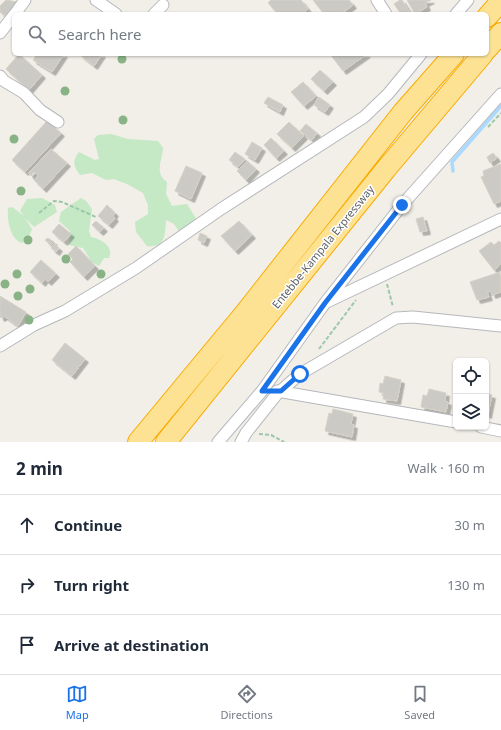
<!DOCTYPE html>
<html lang="en">
<head>
<meta charset="utf-8">
<style>
	:root { --surface:#fff; --page:#f6f6f7; --text:#1f2937; --muted:#747a83; --line:#e0e1e3; --accent:#1a73e8 }
	body { margin:0; font-family:"Noto Sans",sans-serif; background:var(--page); color:var(--text) }
	.controls { position:absolute; right:12px; bottom:12px; display:grid; overflow:hidden; border-radius:6px; box-shadow:0 1px 3px #0004 }
	.controls button { width:36px; height:36px; display:grid; place-items:center; padding:0; border:0; border-bottom:1px solid var(--line); background:var(--surface); color:var(--text); font:20px sans-serif }
	.stop { position:absolute; width:12px; height:12px; margin:-9px; border:3px solid #1a73e8; border-radius:50%; background:#fff }
	.stop.end { background:#1a73e8; border-color:#fff; box-shadow:0 1px 4px #0008 }
	.list { margin:0; padding:0; list-style:none }
	h2 { display:flex; justify-content:space-between; align-items:center; height:52px; margin:0; padding:0 16px; font-size:17px }
	h2 small { font-size:13px; font-weight:400; color:var(--muted) }
	.list li { display:grid; grid-template-columns:26px 1fr auto; gap:12px; align-items:center; box-sizing:border-box; height:60px; padding:0 16px; border-top:1px solid var(--line) }
	.list b { display:block; font-size:15px; white-space:nowrap }
	.list em { font-size:13px; font-style:normal; color:var(--muted) }
	.icon { flex:none; width:22px; height:22px; fill:none; stroke:currentColor; stroke-width:2; stroke-linecap:round; stroke-linejoin:round }
	.map { position:relative; flex:none; width:501px; height:442px; overflow:hidden }
	.search { position:absolute; background:var(--surface); box-shadow:0 1px 3px #0004; left:12px; right:12px; top:12px; height:44px; display:flex; align-items:center; gap:10px; box-sizing:border-box; padding:0 14px; border-radius:6px; color:var(--muted); font-size:15px }
	.sheet { height:232px; background:var(--surface) }
	nav { display:flex; justify-content:space-around; align-items:center; box-sizing:border-box; height:56px; border-top:1px solid var(--line); background:var(--surface); font-size:11px; color:var(--muted) }
	nav a { display:grid; justify-items:center; gap:2px }
	nav .on { color:var(--accent) }
	.map>svg:first-child { display:block }
</style>
</head>
<body>
<div class="map">
<svg width="501" height="442" viewBox="0 0 501 442">
	<defs>
		<filter id="shadow"><feDropShadow dx="3.5" dy="3.5" stdDeviation="0" flood-color="#0004"/></filter>
	</defs>
	<rect width="100%" height="100%" fill="#f1efe8"/>
	<path fill="#c5e8c5" d="M 111,134 L 128,139 L 158,141 L 163,148 C 162,161 154,173 167,182 L 166,194 L 172,206 L 187,204 L 198,222 L 182,236 L 174,224 L 166,220 C 165,234 166,248 147,246 L 136,232 L 135,222 L 148,214 L 148,205 L 143,193 L 129,185 L 114,179 L 106,180 L 92,173 L 80,175 C 73,166 72,161 79,152 L 95,160 L 99,159 L 94,139 L 98,135 Z
		M 42,198 L 55,205 L 57,212 L 34,227 L 25,218 L 32,229 L 28,239 L 22,243 C 10,239 7,220 8,208 L 12,207 L 24,216 L 20,211 L 27,199 Z
		M 81,198 L 86,201 L 92,209 L 89,231 L 91,237 C 101,239 114,246 109,258 L 104,258 L 99,266 L 92,262 L 83,248 L 69,245 L 70,231 L 59,221 L 61,212 Z"/>
	<g fill="none" stroke-linecap="round" stroke-linejoin="round">
		<path stroke="#aadaff" stroke-width="3.5" d="M 453,171 L 452,162 L 501,106"/>
	</g>
	<path fill="#cccac5" stroke="#d6d1c6" filter="url(#shadow)" d="M 6,0 L 17,2 L 5,16 L 0,12 L 0,6 Z
		M 271,0 L 301,0 L 308,9 L 302,14 L 278,14 L 268,3 Z
		M 313,0 L 349,0 L 353,5 L 341,14 L 324,14 Z
		M 400,0 L 402,0 L 411,14 L 401,14 L 394,4 Z
		M 407,0 L 431,0 L 425,3 L 427,7 L 415,14 Z
		M 19,54 L 42,75 L 29,90 L 6,69 Z
		M 37,54 L 64,54 L 52,72 L 33,60 Z
		M 81,54 L 102,54 L 94,66 L 80,55 Z
		M 330,54 L 367,54 L 343,71 Z
		M 320,70 L 333,82 L 324,91 L 311,79 Z
		M 303,82 L 316,96 L 304,106 L 291,92 Z
		M 268,97 L 283,105 L 280,112 L 264,103 Z
		M 319,97 L 330,105 L 325,112 L 314,105 Z
		M 47,121 L 61,133 L 25,172 L 12,160 Z
		M 289,122 L 304,136 L 292,148 L 277,134 Z
		M 306,124 L 317,133 L 312,140 L 300,131 Z
		M 271,138 L 284,151 L 276,158 L 264,145 Z
		M 252,142 L 262,148 L 255,160 L 245,154 Z
		M 51,149 L 67,163 L 43,189 L 34,180 L 38,176 L 34,172 L 31,176 L 29,173 Z
		M 235,152 L 245,159 L 238,167 L 229,160 Z
		M 493,153 L 497,158 L 490,163 L 487,157 Z
		M 247,161 L 256,169 L 246,180 L 237,171 Z
		M 501,164 L 501,201 L 494,204 L 481,177 L 484,176 L 483,171 Z
		M 186,166 L 202,173 L 191,199 L 175,191 Z
		M 107,205 L 115,213 L 113,216 L 115,218 L 109,225 L 98,216 Z
		M 423,217 L 427,231 L 420,232 L 416,219 Z
		M 96,221 L 104,228 L 100,232 L 92,225 Z
		M 239,221 L 252,235 L 235,251 L 221,236 Z
		M 59,224 L 71,234 L 64,242 L 52,232 Z
		M 200,233 L 207,236 L 204,243 L 198,240 Z
		M 48,238 L 54,242 L 51,245 L 45,240 Z
		M 499,241 L 501,243 L 501,264 L 494,270 L 479,251 L 491,242 L 494,245 Z
		M 54,244 L 59,248 L 56,252 L 51,248 Z
		M 76,246 L 95,266 L 84,277 L 70,262 L 73,259 L 68,254 Z
		M 41,260 L 56,274 L 48,282 L 45,279 L 42,283 L 30,272 Z
		M 500,272 L 501,292 L 492,295 L 491,291 L 487,292 L 489,297 L 477,300 L 470,282 Z
		M 0,296 L 26,312 L 18,326 L 4,316 L 2,318 L 0,317 Z
		M 65,343 L 85,359 L 72,376 L 52,360 Z
		M 385,376 L 401,380 L 397,401 L 383,399 L 384,393 L 379,392 L 380,383 L 383,384 Z
		M 429,389 L 446,393 L 445,401 L 448,402 L 446,412 L 421,407 L 423,395 L 427,396 Z
		M 486,394 L 492,395 L 488,415 L 486,414 Z
		M 333,409 L 353,414 L 351,424 L 354,425 L 352,437 L 325,431 L 329,413 L 332,414 Z"/>
	<g fill="none" stroke-linecap="round" stroke-linejoin="round">
		<g stroke="#b5b8bc" stroke-width="13">
			<path id="minor" d="M 96,0 L 116,14
				M 377,0 L 386,14
				M 15,14 L 25,0
				M 154,14 L 163,5
				M 456,14 L 468,0
				M 0,33 L 14,15
				M 0,76 L 4,81 L 24,93 L 40,110 L 58,122
				M 327,302 L 501,219
				M 0,346 L 34,325 L 65,311 L 136,268 L 221,209 L 364,117 L 388,94 L 421,54
				M 277,391 L 456,422
				M 481,427 L 501,431
				M 218,442 L 262,391 L 325,303 L 402,205 L 501,94
				M 241,442 L 246,433 L 277,394 L 300,374 L 396,318 L 413,317 L 501,326"/>
		</g>
		<g stroke="#f9ab00" stroke-width="22">
			<path id="motorway" d="M 487,17 L 501,1
				M 487,49 L 501,33
				M 138,442 L 245,313 L 403,112 L 454,54
				M 166,442 L 386,169 L 483,54"/>
		</g>
		<path stroke="#9cc7a9" stroke-width="2" stroke-dasharray="4 2" stroke-linecap="butt" d="M 488,127 L 501,113
			M 39,213 L 54,201 L 62,202 L 96,217
			M 387,284 L 393,307
			M 319,349 L 356,300
			M 259,434 L 271,435 L 284,442"/>
		<use href="#minor" stroke="#fff" stroke-width="11"/>
		<use href="#motorway" stroke="#fde293" stroke-width="20"/>
	</g>
	<g fill="#89b387">
		<circle cx="122" cy="59" r="4.5"/>
		<circle cx="65" cy="91" r="4.5"/>
		<circle cx="123" cy="120" r="4.5"/>
		<circle cx="14" cy="139" r="4.5"/>
		<circle cx="21" cy="191" r="4.5"/>
		<circle cx="28" cy="240" r="4.5"/>
		<circle cx="66" cy="259" r="4.5"/>
		<circle cx="17" cy="274" r="4.5"/>
		<circle cx="101" cy="274" r="4.5"/>
		<circle cx="5" cy="284" r="4.5"/>
		<circle cx="30" cy="289" r="4.5"/>
		<circle cx="18" cy="296" r="4.5"/>
		<circle cx="29" cy="320" r="4.5"/>
	</g>
	<g fill="none" stroke-linecap="round" stroke-linejoin="round">
		<path stroke="#1a73e8" stroke-width="5" d="M 300,374 L 281,391 L 262,391 L 325,303 L 402,205"/>
	</g>
	<g text-anchor="middle" stroke-width="3" stroke-linejoin="round" paint-order="stroke">
		<g font-size="11" fill="#5f6368" stroke="#fff">
			<text transform="translate(323 247) rotate(-51)" y="4">Entebbe-Kampala Expressway</text>
		</g>
	</g>
</svg>
<div class="controls">
<button><svg class="icon" aria-label="locate" viewBox="0 0 24 24"><circle cx="12" cy="12" r="6"/><path d="M12 2v4M12 18v4M2 12h4M18 12h4"/></svg></button>
<button><svg class="icon" aria-label="layers" viewBox="0 0 24 24"><path d="M12 4l9 5-9 5-9-5zM3 14l9 5 9-5"/></svg></button>
</div>
<div class="stop" style="left:300px;top:374px"></div>
<div class="stop end" style="left:402px;top:205px"></div>
<div class="search"><svg class="icon" aria-label="search" viewBox="0 0 24 24"><circle cx="10" cy="10" r="6"/><path d="M15 15l6 6"/></svg>Search here</div>
</div>
<section class="sheet">
<h2>2 min<small>Walk · 160 m</small></h2>
<ul class="list">
<li><svg class="icon" aria-label="ahead" viewBox="0 0 24 24"><path d="M12 20V5M6 11l6-6 6 6"/></svg><div><b>Continue</b></div><em>30 m</em></li>
<li><svg class="icon" aria-label="right" viewBox="0 0 24 24"><path d="M7 20v-9h11M14 6l5 5-5 5"/></svg><div><b>Turn right</b></div><em>130 m</em></li>
<li><svg class="icon" aria-label="arrive" viewBox="0 0 24 24"><path d="M6 21V4h12l-3 4 3 4H6"/></svg><div><b>Arrive at destination</b></div></li>
</ul>
</section>
<nav>
<a class="on"><svg class="icon" aria-label="map" viewBox="0 0 24 24"><path d="M3 6l6-2 6 2 6-2v14l-6 2-6-2-6 2zM9 4v14M15 6v14"/></svg>Map</a>
<a><svg class="icon" aria-label="directions" viewBox="0 0 24 24"><path d="M12 3l9 9-9 9-9-9zM9 14v-3h6M13 9l2 2-2 2"/></svg>Directions</a>
<a><svg class="icon" aria-label="saved" viewBox="0 0 24 24"><path d="M7 4h10v16l-5-4-5 4z"/></svg>Saved</a>
</nav>
</body>
</html>
